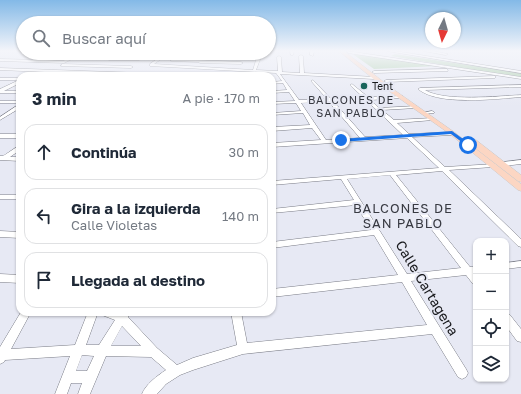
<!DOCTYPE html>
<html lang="es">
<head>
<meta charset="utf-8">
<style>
	:root { --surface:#fff; --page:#f6f6f7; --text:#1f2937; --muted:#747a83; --line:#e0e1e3 }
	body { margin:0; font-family:"Golos Text",sans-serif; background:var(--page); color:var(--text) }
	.controls { position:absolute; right:12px; bottom:12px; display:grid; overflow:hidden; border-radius:8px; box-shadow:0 1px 3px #0004 }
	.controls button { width:36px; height:36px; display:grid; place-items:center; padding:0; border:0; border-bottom:1px solid var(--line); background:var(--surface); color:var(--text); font:20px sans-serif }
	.compass { position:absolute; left:425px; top:12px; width:36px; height:36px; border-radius:50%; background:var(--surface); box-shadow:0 1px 3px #0004; rotate:185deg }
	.stop { position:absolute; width:12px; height:12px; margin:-9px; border:3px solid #1a73e8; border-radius:50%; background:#fff }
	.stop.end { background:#1a73e8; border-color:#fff; box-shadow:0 1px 4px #0008 }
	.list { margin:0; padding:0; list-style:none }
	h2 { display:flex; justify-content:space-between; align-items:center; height:52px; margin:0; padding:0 16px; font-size:17px }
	h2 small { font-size:13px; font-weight:400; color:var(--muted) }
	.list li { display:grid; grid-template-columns:26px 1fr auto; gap:12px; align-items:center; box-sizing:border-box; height:56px; margin:0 8px 8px; padding:0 8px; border:1px solid var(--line); border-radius:12px }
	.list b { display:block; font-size:15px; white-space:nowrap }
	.list p { margin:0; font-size:13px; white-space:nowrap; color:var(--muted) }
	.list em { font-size:13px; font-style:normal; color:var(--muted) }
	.icon { flex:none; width:22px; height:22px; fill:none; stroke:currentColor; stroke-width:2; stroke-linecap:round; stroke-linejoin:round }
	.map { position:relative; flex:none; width:521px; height:394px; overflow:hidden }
	.search { position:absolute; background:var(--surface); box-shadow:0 1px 3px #0004; left:16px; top:16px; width:260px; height:44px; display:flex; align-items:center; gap:10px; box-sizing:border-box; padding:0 14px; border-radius:22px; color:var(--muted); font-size:15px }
	.panel { position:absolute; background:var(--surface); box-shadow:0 1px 3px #0004; left:16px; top:72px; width:260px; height:244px; border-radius:12px }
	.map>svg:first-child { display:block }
</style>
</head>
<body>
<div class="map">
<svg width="521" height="394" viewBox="0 0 521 394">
	<rect width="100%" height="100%" fill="#e7e9f4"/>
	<path fill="#adcfad" d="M 355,54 L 435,65 L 437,66 L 374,69 L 354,55 Z
		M 395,54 L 521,73 L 521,78 L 391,56 Z"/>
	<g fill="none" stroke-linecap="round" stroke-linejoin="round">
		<g stroke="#7a7c86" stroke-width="1">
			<path id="minor" d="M 270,51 L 273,51 L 271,54 L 269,53 Z
				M 290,51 L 294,51 L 293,55 L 291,55 Z
				M 310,51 L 314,51 L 313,56 L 310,55 Z
				M 347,51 L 521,77 L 521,79 L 348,53 Z
				M 387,51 L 395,51 L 521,71 L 521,73 Z
				M 424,51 L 433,51 L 448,54 L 446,55 Z
				M 41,53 L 45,53 L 42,55 L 40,54 Z
				M 58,53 L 117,53 L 119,54 L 117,55 L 80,55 L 64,63 L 0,61 L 0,59 L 42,60 ZM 58,55 L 75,55 L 63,61 L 45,60 Z
				M 140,53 L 144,53 L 141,55 L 139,54 Z
				M 166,53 L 170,53 L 154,64 L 253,70 L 257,57 L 259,56 L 261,57 L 256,70 L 278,71 L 277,57 L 279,56 L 281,57 L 282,72 L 300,73 L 299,56 L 301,55 L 303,56 L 304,73 L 375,77 L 375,79 L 374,79 L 280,74 L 299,100 L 327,99 L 312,82 L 311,81 L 313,80 L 331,99 L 363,97 L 351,86 L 350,85 L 352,84 L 368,97 L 403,96 L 403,98 L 401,98 L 371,100 L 379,108 L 416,106 L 418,107 L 416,108 L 382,110 L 394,120 L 433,118 L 435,119 L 433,120 L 397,123 L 409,134 L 454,132 L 455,133 L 452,135 L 412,137 L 445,167 L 495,164 L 496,165 L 495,166 L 493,167 L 449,170 L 521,239 L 521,247 L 518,246 L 442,171 L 396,175 L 470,267 L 476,267 L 476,285 L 473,284 L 466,275 L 411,281 L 466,369 L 468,373 L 466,377 L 462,379 L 458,377 L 432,334 L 243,354 L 193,370 L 180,375 L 166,384 L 157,394 L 142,394 C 146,384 157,376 166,370 L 151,357 L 106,356 L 90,394 L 78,394 L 82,383 L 71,383 L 67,394 L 55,394 L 70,356 L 5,360 L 4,362 L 0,364 L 0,347 L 21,312 L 31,312 L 11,349 L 75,345 L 88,312 L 98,312 L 86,345 L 99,345 L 115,320 L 102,315 L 101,312 L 131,312 L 128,317 L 157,348 L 177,365 L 193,358 L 237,345 L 231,312 L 241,312 L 247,343 L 427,325 L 402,282 L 272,297 L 272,289 L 398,275 L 374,235 L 272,248 L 272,242 L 371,230 L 356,205 L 272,213 L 272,209 L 354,200 L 341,179 L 272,185 L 272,181 L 439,168 L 407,138 L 272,147 L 272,143 L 321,140 L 312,128 L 272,131 L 272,127 L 310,125 L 303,113 L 272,115 L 272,113 L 301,111 L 296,103 L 272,104 L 272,102 L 295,101 L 289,92 L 272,93 L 272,91 L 287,90 L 283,83 L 272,84 L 272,82 L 282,81 L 276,73 L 150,66 L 150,64 ZM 366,100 L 403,135 L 365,137 L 333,101 ZM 329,102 L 360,138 L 326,140 L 301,103 ZM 390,175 L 461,268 L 407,274 L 347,179 ZM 122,326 L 141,346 L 111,346 ZM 82,355 L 94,356 L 87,371 L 76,371 Z
				M 179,53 L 242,56 L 244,57 L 242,58 L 205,57 L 204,56 L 178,55 Z
				M 110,58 L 139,58 L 141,59 L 139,60 L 109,60 Z
				M 172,59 L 241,62 L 243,63 L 241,64 L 200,63 L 198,62 L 171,61 Z
				M 62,64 L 131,66 L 133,67 L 131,68 L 61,66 Z
				M 0,68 L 197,75 L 236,73 L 238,74 L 236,75 C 158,79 78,73 0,70 Z
				M 447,69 L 448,71 L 374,73 L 372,72 L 374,71 Z
				M 494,76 L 495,76 L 495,78 L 386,82 L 384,81 L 386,80 Z
				M 0,78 L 20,78 L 20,83 L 4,91 L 20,91 L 20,93 L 0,93 L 0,89 L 19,80 L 0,80 Z
				M 521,85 L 521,87 L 425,90 C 444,102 498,96 521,95 L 521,97 C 496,99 438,106 418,89 L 420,88 Z
				M 0,101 L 20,101 L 20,103 L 0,103 Z
				M 18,105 L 20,105 L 20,108 L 0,120 L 0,117 Z
				M 432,111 L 434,112 L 434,113 L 424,114 L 422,113 Z
				M 0,134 L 20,134 L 20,138 L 0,138 Z
				M 20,145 L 20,150 L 10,157 L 20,157 L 20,161 L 0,160 L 0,156 L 3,156 Z
				M 521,160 L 521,164 L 503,166 L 500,164 L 503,162 Z
				M 0,195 L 20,195 L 20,199 L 0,199 Z
				M 0,231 L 20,232 L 20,238 L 0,237 Z
				M 521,261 L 521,267 L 506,269 L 506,263 Z
				M 0,274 L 20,275 L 20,283 L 0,282 Z
				M 506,313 L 510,315 L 521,329 L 521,342 L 517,341 L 506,326 Z"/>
		</g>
		<g stroke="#c8c8c9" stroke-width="1">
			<path id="major" d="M 339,51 L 344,51 L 390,87 L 454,132 L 521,184 L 521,191 L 518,190 L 450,134 L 386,89 Z
				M 470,140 L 476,140 L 521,175 L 521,182 L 518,181 L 470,144 Z"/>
		</g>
		<use href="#minor" fill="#fff" fill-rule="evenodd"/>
		<use href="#major" fill="#fcd6c3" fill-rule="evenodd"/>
	</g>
	<linearGradient id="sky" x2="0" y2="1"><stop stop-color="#83b9e7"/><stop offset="0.48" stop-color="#f4f5fa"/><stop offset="1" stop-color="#f4f5fa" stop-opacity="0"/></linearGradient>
	<rect width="521" height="106" fill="url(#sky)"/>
	<path fill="#1a73e8" d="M 452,131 L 470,144 L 470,146 L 467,146 L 451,134 L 341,142 L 338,140 L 341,139 Z"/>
	<circle fill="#1a655c" stroke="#e7e9f4" stroke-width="1.5" cx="364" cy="86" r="4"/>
	<g text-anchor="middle" stroke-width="4" stroke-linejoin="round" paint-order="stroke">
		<g font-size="10" fill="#18191c" stroke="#e7e9f4" text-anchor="start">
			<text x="372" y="90">Tent</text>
		</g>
		<g font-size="11" letter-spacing="1" fill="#383a42" stroke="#e7e9f4">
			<text x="351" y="104">BALCONES DE<tspan x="351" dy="13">SAN PABLO</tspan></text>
		</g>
		<g font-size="13" letter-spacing="1" fill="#383a42" stroke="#e7e9f4">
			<text x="403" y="213">BALCONES DE<tspan x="403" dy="15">SAN PABLO</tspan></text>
		</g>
		<g font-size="14" fill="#18191c" stroke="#e7e9f4">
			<text transform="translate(427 288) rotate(59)" y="5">Calle Cartagena</text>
		</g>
	</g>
</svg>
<div class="controls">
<button>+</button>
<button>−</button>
<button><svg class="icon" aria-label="locate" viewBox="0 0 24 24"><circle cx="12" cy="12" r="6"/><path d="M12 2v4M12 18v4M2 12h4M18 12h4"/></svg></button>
<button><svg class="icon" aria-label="layers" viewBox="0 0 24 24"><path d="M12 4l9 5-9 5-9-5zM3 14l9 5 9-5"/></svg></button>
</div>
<svg class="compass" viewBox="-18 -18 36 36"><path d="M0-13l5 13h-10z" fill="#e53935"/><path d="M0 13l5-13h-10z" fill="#747a83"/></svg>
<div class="stop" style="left:468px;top:145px"></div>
<div class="stop end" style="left:341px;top:140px"></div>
<div class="search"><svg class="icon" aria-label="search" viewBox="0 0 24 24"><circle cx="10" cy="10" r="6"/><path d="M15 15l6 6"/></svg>Buscar aquí</div>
<section class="panel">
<h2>3 min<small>A pie · 170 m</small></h2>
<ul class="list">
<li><svg class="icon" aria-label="ahead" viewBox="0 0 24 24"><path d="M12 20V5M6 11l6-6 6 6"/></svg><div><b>Continúa</b></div><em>30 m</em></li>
<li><svg class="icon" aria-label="left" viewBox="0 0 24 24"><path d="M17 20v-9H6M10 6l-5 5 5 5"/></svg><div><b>Gira a la izquierda</b><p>Calle Violetas</p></div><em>140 m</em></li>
<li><svg class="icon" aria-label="arrive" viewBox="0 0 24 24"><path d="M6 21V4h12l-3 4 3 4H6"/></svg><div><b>Llegada al destino</b></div></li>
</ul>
</section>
</div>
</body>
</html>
